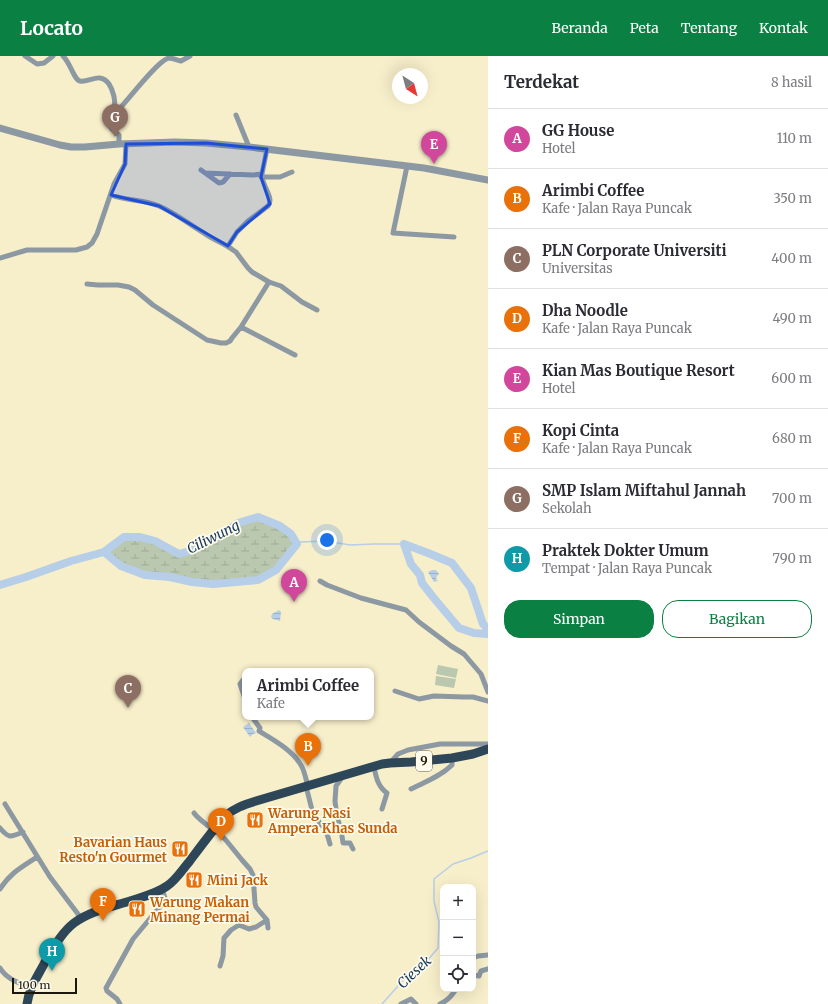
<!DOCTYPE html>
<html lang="id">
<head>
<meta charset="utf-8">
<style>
	:root { --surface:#fff; --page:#f2f2f3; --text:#2b2b33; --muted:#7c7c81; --line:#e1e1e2; --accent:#0b8043 }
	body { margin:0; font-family:Merriweather,serif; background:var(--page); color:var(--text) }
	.controls { position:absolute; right:12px; bottom:12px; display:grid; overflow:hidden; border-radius:8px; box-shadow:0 4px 16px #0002 }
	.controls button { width:36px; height:36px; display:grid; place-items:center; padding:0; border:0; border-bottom:1px solid var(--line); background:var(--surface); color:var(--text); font:20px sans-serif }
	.compass { position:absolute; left:392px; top:12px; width:36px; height:36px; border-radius:50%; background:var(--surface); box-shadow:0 4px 16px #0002; rotate:144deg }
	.scale { position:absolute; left:12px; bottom:10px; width:65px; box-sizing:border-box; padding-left:4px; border:2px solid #1a1609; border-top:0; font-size:11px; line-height:14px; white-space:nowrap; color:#1a1609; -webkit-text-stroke:3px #fefbed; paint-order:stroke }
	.you { position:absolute; left:327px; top:484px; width:14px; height:14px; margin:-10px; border:3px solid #fff; border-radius:50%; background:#1a73e8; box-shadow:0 0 0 6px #1a73e833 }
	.badge { display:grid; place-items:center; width:26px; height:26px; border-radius:50%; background:var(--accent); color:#fff; font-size:13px; font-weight:700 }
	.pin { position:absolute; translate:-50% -33px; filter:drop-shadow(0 1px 2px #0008) }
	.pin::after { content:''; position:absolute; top:21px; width:14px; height:12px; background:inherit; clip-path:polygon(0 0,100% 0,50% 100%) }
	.popup { position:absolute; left:242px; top:612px; width:132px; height:52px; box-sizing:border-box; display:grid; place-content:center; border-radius:8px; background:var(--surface); filter:drop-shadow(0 1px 3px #0005); font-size:13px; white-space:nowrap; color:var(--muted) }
	.popup b { font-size:15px; color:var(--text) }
	.popup::after { content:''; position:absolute; left:50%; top:100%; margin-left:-8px; border:8px solid transparent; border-top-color:var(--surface) }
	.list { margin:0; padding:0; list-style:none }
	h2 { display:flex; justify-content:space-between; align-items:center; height:52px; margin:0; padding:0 16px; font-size:17px }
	h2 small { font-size:13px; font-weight:400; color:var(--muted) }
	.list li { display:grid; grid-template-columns:26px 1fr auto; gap:12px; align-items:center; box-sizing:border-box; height:60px; padding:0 16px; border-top:1px solid var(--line) }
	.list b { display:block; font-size:15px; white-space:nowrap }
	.list p { margin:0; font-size:13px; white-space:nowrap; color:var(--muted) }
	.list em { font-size:13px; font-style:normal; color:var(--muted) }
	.actions { display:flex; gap:8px; padding:12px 16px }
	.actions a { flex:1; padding:9px 0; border:1px solid var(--accent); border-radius:16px; text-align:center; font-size:14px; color:var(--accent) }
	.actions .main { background:var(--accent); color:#fff }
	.icon { flex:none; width:22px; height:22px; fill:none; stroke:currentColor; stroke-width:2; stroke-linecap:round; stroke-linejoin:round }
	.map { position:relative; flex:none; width:488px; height:948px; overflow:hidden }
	header { display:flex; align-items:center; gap:24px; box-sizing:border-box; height:56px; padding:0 20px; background:var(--accent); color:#fff }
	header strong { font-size:19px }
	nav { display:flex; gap:22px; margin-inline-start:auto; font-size:14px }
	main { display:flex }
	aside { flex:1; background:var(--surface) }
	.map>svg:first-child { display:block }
</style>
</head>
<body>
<header>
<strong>Locato</strong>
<nav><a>Beranda</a><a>Peta</a><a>Tentang</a><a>Kontak</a></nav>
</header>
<main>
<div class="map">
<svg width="488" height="948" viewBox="0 0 488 948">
	<defs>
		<pattern id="wetland-marsh" width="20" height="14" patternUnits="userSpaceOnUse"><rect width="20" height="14" fill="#bac8b0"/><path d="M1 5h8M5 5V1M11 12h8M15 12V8" fill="none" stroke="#9fab96"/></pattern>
		<pattern id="water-rules" width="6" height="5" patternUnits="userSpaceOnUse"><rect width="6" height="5" fill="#b6cee8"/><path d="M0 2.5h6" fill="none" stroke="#9cb0c6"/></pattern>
	</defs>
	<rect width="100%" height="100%" fill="#f7eeca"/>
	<path fill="#bac8b0" d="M 438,609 L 458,613 L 456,622 L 436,618 Z
		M 436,620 L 456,623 L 454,632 L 435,629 Z"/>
	<path fill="url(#wetland-marsh)" d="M 258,461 L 280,470 L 291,478 L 297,488 L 276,514 L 258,524 L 213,528 L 192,526 L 170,521 L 145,519 L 121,510 L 104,496 L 124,481 L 140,481 L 155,485 L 179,497 L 193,494 L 215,482 L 238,467 Z"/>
	<path fill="url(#water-rules)" d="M 432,514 L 436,514 L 439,518 L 437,520 L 436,523 L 438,525 L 434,526 L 428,516 Z
		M 279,554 L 281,556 L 280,565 L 273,563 L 271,561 L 272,558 Z
		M 249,667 L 256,677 L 253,678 L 250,681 L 243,671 Z"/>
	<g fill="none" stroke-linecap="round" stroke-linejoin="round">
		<path stroke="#b6cee8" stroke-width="1.5" d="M 297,488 L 301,486 L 325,485 L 350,489 L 374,488 L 404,488
			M 382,948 L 406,921 L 421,912 L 438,892 L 439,866 L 434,845 L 434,823 L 453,808 L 471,802 L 488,795"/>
		<path stroke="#b6cee8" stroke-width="8" d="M 404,488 L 411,508 L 420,519 L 422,527 L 433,541 L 459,572 L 474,577 L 488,578
			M 404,488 L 428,497 L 452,507 L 471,532 L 483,568 L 488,573
			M 0,529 L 26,521 L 71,505 L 104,496 L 124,481 L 140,481 L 155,485 L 179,498 L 193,494 L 215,482 L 238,467 L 258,461 L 280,470 L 291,478 L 297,488 L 276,514 L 258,524 L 213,528 L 192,526 L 170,521 L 145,519 L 121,510 L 104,496"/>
		<path stroke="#8c98a2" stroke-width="5" d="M 25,0 L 37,8 L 44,7 L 53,0
			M 63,0 C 70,6 74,24 80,25 C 89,27 100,15 109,28 C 113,34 116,45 114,52 C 112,58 107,64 110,70 C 111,74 116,76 119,79 L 119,88
			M 113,55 L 118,54 L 120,52 C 128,44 159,3 169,2 C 172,2 177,4 181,5 L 190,0
			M 236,59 L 249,91
			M 407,110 L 406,115 L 393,177 L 454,181
			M 201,114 L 219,127 L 223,126 L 230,118
			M 205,117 L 253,119 L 262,118 L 267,93
			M 261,121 L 280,121 L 292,116
			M 111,139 C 126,145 143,143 159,150 C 175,157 189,168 204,177 C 213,184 224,187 233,194 L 236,196 L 248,212 L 252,216 L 269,226 L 281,230 L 302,246 L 317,254
			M 228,190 L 237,176 L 248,165 L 268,150 C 275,142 261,129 262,118
			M 0,202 L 27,194 L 76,194 L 87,191 L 92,187 L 97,178 L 114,128 L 125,108 L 126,88
			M 87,228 L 98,229 L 118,229 L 129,231 L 135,234 L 153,249 L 207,284 L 221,287 L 226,287 L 230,285 L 232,282 L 241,271 L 269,226
			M 241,271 L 295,299
			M 320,525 L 327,529 L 361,542 L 406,554 L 419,566 L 451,590 L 464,598 L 481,618 L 488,636
			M 245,624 L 243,624 L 240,628 L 245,643
			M 395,635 L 419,643 L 434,640 L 464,641 L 473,641 L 488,645
			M 252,661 L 260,672 L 259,675 C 274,684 294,695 302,711 C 305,717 306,724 308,730
			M 390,707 L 398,698 L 408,694 L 440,688 L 488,688
			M 374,711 C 376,721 378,731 387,737 L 382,753
			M 343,720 L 336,730 L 335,745 L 337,761 L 341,773 L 343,787 L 350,787 L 353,793
			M 306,730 L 313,758 L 317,763 L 321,769 L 325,771 L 330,788
			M 411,733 C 425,726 441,720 452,709 L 452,702
			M 5,748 L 50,821 L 81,862
			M 194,757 C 199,764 207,768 213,774
			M 0,772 C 9,783 11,781 23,776
			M 214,773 L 225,783 L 242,804 L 250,813 L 253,819 L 255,847 L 256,851 L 267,864 L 268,872
			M 0,833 C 10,817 22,811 37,801
			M 473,902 L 478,900 L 488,899
			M 220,910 L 223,900 L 224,882 L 231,874 L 239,869 L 249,873 L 256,871 L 267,864
			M 0,912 C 6,923 20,927 31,932
			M 473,919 L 479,920 L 481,915 L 488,913
			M 120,948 L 117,943 L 107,935 L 106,932 L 133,883 L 163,847 L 165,842 L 162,833
			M 401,948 L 411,943 L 416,948
			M 440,948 C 447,945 452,940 456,933"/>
		<path stroke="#8c98a2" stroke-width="7" d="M 0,72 L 60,89 L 71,91 L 85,91 L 119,88 L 175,86 L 206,87 L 249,91 L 424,112 L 488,124"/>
		<path stroke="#2e4758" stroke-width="9" d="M 27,948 C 29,932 38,920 45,906 C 53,893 61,877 74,867 C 90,855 111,851 130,845 C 142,841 156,838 167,830 C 176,824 182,814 189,806 C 201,790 212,775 225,760 C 235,752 243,749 256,745 L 382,708 L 390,707 L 411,706 L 452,702 L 473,698 L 488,693"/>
	</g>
	<path fill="#1d4ed8" fill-opacity="0.2" stroke="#1d4ed8" stroke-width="3" stroke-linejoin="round" d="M 206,87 L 267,93 L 261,121 L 270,148 L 237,176 L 228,190 L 159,150 L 111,139 L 125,108 L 126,88 Z"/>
	<defs>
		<g id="restaurant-square" transform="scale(0.9)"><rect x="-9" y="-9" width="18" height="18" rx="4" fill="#e8710a" stroke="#fefbed"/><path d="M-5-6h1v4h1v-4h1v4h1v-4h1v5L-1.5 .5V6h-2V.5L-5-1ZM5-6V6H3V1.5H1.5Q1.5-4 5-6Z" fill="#fff"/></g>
	</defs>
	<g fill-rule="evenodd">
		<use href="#restaurant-square" x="255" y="764"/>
		<use href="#restaurant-square" x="180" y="793"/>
		<use href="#restaurant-square" x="194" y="824"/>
		<use href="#restaurant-square" x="137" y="853"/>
	</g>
	<g text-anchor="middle" stroke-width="3.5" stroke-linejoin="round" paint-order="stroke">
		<rect fill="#fefbed" stroke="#5e5b4d" stroke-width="1" x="416" y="695" width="16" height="20" rx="3"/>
		<g font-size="12" font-weight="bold" fill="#1a1609">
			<text x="424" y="709">9</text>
		</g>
		<g font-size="13" font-weight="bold" fill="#c56008" stroke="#fefbed" text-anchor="start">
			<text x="268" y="762">Warung Nasi<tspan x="268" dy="15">Ampera Khas Sunda</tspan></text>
			<text x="167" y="791" text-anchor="end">Bavarian Haus<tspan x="167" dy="15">Resto'n Gourmet</tspan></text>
			<text x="207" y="829">Mini Jack</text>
			<text x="150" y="851">Warung Makan<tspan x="150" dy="15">Minang Permai</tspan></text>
		</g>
		<g font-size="14" font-style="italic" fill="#14385c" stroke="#fefbed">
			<text transform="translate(213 481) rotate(-27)" y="5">Ciliwung</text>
			<text transform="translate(414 916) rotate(-43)" y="5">Ciesek</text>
		</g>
	</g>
</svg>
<div class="controls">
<button>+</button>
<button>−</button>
<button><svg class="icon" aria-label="locate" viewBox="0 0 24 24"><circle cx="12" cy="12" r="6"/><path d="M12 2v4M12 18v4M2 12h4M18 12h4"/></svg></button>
</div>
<svg class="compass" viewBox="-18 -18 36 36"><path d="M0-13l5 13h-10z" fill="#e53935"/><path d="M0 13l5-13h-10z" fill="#7c7c81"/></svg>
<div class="scale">100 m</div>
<div class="you"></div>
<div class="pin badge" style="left:294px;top:546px;background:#d1479c">A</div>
<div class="pin badge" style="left:308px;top:710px;background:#e8710a">B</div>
<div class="popup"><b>Arimbi Coffee</b>Kafe</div>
<div class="pin badge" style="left:128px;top:652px;background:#8d6e63">C</div>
<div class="pin badge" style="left:221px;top:785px;background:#e8710a">D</div>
<div class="pin badge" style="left:434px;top:108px;background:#d1479c">E</div>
<div class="pin badge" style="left:103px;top:865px;background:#e8710a">F</div>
<div class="pin badge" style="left:115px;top:81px;background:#8d6e63">G</div>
<div class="pin badge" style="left:52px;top:915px;background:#0f9aa8">H</div>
</div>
<aside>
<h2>Terdekat<small>8 hasil</small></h2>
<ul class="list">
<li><span class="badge" style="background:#d1479c">A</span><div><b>GG House</b><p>Hotel</p></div><em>110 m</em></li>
<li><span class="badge" style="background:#e8710a">B</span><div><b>Arimbi Coffee</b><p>Kafe · Jalan Raya Puncak</p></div><em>350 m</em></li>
<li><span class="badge" style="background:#8d6e63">C</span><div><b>PLN Corporate Universiti</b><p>Universitas</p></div><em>400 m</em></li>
<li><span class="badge" style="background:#e8710a">D</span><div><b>Dha Noodle</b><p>Kafe · Jalan Raya Puncak</p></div><em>490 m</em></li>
<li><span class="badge" style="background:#d1479c">E</span><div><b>Kian Mas Boutique Resort</b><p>Hotel</p></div><em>600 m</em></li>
<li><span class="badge" style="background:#e8710a">F</span><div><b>Kopi Cinta</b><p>Kafe · Jalan Raya Puncak</p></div><em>680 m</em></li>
<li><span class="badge" style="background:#8d6e63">G</span><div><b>SMP Islam Miftahul Jannah</b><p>Sekolah</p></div><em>700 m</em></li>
<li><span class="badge" style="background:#0f9aa8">H</span><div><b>Praktek Dokter Umum</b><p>Tempat · Jalan Raya Puncak</p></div><em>790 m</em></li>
</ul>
<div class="actions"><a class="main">Simpan</a><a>Bagikan</a></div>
</aside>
</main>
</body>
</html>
